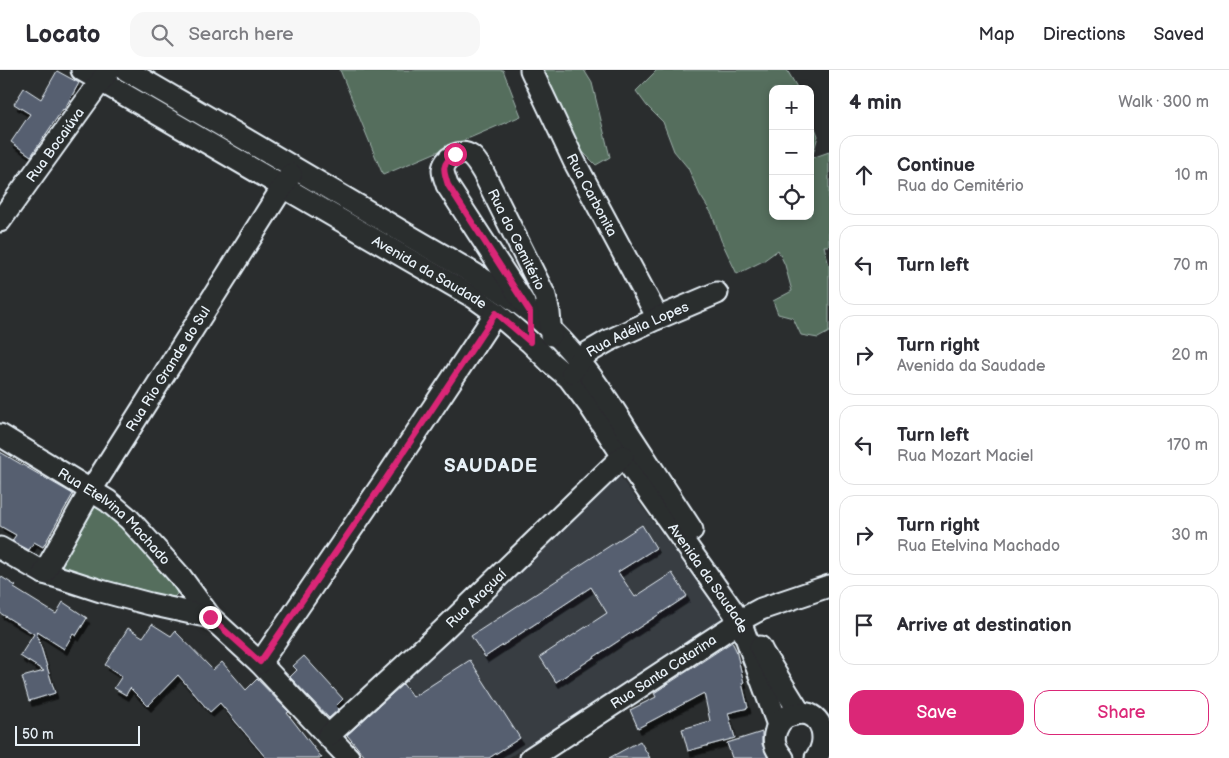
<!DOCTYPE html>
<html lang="en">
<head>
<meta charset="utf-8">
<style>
	:root { --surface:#fff; --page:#f7f7f7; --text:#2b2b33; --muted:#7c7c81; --line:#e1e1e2; --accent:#db2777 }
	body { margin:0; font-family:"Balsamiq Sans",sans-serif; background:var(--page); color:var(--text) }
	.controls { position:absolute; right:15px; top:15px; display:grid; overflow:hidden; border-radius:10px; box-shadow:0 2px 8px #0003 }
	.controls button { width:45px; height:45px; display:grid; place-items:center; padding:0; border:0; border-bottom:1px solid var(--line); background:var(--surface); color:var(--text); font:25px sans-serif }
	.scale { position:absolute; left:15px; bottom:12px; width:125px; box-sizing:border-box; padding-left:5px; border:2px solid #e8f1f8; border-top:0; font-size:14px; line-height:18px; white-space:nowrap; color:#e8f1f8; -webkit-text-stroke:4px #2a2d2e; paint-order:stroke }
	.stop { position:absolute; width:15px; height:15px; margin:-11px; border:4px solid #db2777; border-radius:50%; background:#fff }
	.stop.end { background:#db2777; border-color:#fff; box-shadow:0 1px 5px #0008 }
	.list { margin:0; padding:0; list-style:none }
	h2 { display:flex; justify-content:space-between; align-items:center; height:65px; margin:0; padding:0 20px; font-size:21px }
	h2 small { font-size:16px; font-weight:400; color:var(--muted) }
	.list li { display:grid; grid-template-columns:32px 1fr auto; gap:15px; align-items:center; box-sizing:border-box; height:80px; margin:0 10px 10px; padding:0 10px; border:1px solid var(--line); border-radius:15px }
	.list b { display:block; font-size:19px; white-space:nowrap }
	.list p { margin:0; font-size:16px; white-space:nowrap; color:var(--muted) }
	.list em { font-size:16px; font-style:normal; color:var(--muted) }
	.actions { display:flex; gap:10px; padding:15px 20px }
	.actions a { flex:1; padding:11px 0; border:1px solid var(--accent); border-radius:15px; text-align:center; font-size:18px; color:var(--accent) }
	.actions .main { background:var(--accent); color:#fff }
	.icon { flex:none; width:28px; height:28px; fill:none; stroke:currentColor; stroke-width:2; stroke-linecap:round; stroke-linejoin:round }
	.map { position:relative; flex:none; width:829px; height:688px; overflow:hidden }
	header { display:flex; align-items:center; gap:30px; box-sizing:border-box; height:70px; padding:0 25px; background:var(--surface); border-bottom:1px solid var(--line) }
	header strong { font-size:24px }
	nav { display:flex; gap:28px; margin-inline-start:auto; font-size:18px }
	.search { width:350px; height:45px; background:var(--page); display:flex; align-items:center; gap:12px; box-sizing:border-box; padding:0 18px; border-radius:15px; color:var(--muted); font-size:19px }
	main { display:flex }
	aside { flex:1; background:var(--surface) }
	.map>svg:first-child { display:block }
</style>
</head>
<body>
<header>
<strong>Locato</strong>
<div class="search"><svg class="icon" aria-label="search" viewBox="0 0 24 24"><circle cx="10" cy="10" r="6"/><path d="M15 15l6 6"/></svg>Search here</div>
<nav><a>Map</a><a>Directions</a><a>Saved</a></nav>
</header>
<main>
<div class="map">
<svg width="829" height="688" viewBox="0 0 829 688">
	<defs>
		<filter id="shadow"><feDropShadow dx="3" dy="5.5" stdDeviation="0" flood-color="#0009"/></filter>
	</defs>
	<rect width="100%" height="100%" fill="#2a2d2e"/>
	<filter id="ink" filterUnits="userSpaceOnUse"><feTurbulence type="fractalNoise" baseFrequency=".02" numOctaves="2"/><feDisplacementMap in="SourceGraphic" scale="10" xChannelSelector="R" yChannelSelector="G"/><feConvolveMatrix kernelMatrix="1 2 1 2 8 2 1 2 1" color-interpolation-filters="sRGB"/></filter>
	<g filter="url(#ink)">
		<path fill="#373c42" d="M 619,405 L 725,550 L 508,688 L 462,688 L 401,609 Z"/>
		<path fill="#546e5d" stroke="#9eb0aa" d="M 340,0 L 503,0 L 521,46 L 383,105 Z
			M 543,0 L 584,0 L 592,13 L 610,87 L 596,95 L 579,78 Z
			M 657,0 L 787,0 L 798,19 L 773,19 L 773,146 L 810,146 L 810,44 L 818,66 L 812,88 L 829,82 L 829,176 L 824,176 L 829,196 L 829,262 L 818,268 L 801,265 L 793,248 L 778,244 L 773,231 L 792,221 L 785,195 L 778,180 L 763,191 L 737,204 L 721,170 L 712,144 L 700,125 L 688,98 L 674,81 L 663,52 L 647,36 L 636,21 Z
			M 97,434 L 109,440 L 176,520 L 177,524 L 174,527 L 164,526 L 65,499 L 60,497 L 61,490 L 94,436 Z"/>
		<path fill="#565e6f" stroke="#e8f1f8" filter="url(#shadow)" d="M 57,1 L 79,13 L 64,40 L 63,39 L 31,86 L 11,72 L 30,44 L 14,34 L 24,18 L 41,29 Z
			M 0,382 L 73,424 L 43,477 L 34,472 L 29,480 L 12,471 L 16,465 L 0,456 Z
			M 642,455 L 656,478 L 618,502 L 635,527 L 672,503 L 687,526 L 556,612 L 540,587 L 607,543 L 591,517 L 485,587 L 471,566 Z
			M 0,506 L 16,516 L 14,518 L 56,544 L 63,532 L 87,548 L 76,566 L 73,564 L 64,579 L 36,561 L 55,623 L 29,631 L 22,607 L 44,601 L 20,586 L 34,564 L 0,543 Z
			M 152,554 L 171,566 L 175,561 L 213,600 L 222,592 L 246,620 L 257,609 L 289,642 L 287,643 L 322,688 L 266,688 L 220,633 L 210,642 L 178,605 L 148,636 L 130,618 L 126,625 L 114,618 L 122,606 L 105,595 L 128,558 L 143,567 Z
			M 732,572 L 736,580 L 744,613 L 742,613 L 748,638 L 728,643 L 735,668 L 688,681 L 682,659 L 710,651 L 704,623 L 638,658 L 630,640 L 656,627 L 654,623 Z
			M 304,586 L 343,629 L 336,636 L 339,639 L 329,648 L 290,607 L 297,600 L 293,596 Z
			M 470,590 L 520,668 L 489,688 L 366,688 L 347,665 L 403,614 L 413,627 Z
			M 762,662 L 762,674 L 768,688 L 732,688 L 727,673 Z
			M 640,671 L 650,688 L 609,688 Z"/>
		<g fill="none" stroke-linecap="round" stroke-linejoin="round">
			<g stroke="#e8f1f8" stroke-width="25">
				<g id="minor">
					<path id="s1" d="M 82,0 L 475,228 L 496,243 L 530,272 L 551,293 L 569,308 L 590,336 L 623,386 L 740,551 L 778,655"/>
					<path d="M 126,0 C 216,52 307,105 396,158 C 449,190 506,218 551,260 C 581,289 604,324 626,359 C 648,393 670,426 692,460"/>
					<path id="s2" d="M 531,0 L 574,91 L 658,248"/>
					<path id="s3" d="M 0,151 L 108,1"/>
					<path id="s4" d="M 524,233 L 447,115 C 446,111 443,105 443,100 C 444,88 460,78 471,86 C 476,90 480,97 483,102 L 545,226 L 549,243 L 551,265"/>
					<path id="s5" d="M 572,302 L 579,291 L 589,282 L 608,271 L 658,248 L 717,223"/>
					<path id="s6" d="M 0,365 L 108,431 L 129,449 L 180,506 L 210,547 L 260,593 L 328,666 L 349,688"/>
					<path d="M 0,478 L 44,503 L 64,509 L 101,521 L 150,534 L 210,547"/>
					<path id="s7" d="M 44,503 L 91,420 L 291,104"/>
					<path d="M 760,577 L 763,583 L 800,643"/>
					<path d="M 260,593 L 381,416 L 496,243"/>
					<path id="s8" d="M 328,666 L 441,562 L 623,386"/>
					<path id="s9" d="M 531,688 L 748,546 L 761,539 L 829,516"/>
					<path d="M 783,688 C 775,678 772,672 776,660 C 779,652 785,646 792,645 C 795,644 797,643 800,643 C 824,642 829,673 816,688"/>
				</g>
			</g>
			<use href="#minor" stroke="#2a2d2e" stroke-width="21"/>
		</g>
	</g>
	<g fill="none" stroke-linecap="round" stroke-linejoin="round" filter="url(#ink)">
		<path stroke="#db2777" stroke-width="6" d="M 210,547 L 260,592 L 381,416 L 496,243 L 530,272 L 530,242 L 448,115 C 443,100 441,94 455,84"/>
	</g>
	<g text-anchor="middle" stroke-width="4" stroke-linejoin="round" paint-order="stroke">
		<g font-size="14" fill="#e8f1f8" stroke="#2a2d2e">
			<text dy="5" stroke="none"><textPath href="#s3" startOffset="94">Rua Bocaiúva</textPath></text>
			<text dy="5" stroke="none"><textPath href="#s2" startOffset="139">Rua Carbonita</textPath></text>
			<text dy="5" stroke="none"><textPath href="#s4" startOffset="289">Rua do Cemitério</textPath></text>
			<text dy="5" stroke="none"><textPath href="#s1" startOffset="402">Avenida da Saudade</textPath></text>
			<text dy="5" stroke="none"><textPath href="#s5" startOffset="80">Rua Adélia Lopes</textPath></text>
			<text dy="5" stroke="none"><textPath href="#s7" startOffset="239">Rua Rio Grande do Sul</textPath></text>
			<text dy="5" stroke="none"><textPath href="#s6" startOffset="141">Rua Etelvina Machado</textPath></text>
			<text dy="5" stroke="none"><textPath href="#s1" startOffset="822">Avenida da Saudade</textPath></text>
			<text dy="5" stroke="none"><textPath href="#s8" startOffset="202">Rua Araçuaí</textPath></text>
			<text dy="5" stroke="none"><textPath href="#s9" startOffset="158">Rua Santa Catarina</textPath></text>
		</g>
		<g font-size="19" font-weight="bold" letter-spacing="1" fill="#e8f1f8" stroke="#2a2d2e">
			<text x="491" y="402">SAUDADE</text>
		</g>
	</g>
</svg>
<div class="controls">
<button>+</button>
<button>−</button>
<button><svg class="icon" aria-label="locate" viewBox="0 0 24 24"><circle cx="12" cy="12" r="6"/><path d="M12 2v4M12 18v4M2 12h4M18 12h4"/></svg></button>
</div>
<div class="scale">50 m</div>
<div class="stop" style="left:455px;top:84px"></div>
<div class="stop end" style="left:210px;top:547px"></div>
</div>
<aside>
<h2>4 min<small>Walk · 300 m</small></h2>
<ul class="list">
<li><svg class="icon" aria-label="ahead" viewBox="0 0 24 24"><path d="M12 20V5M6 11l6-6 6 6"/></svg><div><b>Continue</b><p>Rua do Cemitério</p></div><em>10 m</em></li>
<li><svg class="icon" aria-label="left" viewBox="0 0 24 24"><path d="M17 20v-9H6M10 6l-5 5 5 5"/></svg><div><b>Turn left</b></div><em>70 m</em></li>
<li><svg class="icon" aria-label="right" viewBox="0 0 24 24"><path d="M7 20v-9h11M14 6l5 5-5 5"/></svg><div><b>Turn right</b><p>Avenida da Saudade</p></div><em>20 m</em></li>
<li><svg class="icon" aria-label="left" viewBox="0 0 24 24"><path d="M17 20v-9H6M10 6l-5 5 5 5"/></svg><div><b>Turn left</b><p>Rua Mozart Maciel</p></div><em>170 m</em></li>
<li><svg class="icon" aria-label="right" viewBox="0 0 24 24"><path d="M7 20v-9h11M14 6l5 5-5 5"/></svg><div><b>Turn right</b><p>Rua Etelvina Machado</p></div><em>30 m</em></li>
<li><svg class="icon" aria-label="arrive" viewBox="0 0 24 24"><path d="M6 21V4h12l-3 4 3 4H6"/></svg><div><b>Arrive at destination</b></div></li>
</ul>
<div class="actions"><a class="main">Save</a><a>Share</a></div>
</aside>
</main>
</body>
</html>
